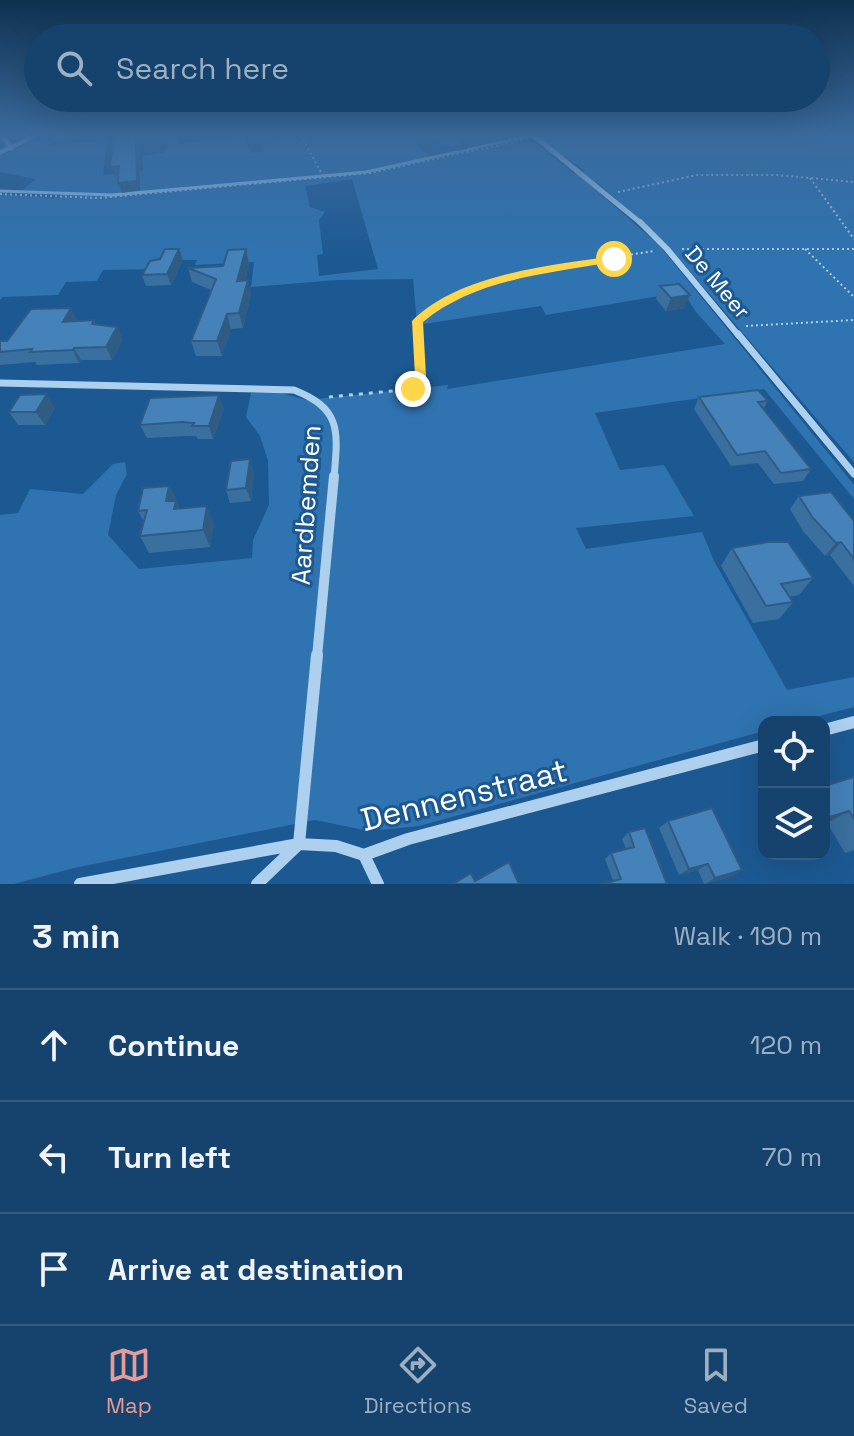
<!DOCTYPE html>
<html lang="en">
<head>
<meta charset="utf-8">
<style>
	:root { --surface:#15436e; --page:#1e4a73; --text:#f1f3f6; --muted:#9db0c2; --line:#345c81; --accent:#e69b98 }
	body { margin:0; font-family:"Space Grotesk",sans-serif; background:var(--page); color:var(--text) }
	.controls { position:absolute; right:24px; bottom:24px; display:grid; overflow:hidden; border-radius:16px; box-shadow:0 8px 32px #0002 }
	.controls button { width:72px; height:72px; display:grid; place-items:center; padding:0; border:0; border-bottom:2px solid var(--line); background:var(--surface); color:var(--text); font:40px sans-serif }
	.stop { position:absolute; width:24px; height:24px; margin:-18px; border:6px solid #ffd54a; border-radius:50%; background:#fff }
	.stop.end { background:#ffd54a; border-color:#fff; box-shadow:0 2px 8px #0008 }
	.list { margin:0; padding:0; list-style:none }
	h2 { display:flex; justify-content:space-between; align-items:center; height:104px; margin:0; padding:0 32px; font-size:34px }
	h2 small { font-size:26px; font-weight:400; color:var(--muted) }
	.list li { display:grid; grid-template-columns:52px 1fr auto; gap:24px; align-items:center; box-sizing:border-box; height:112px; padding:0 32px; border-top:2px solid var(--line) }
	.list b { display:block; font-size:30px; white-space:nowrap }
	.list em { font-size:26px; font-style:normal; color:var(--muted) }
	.icon { flex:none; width:44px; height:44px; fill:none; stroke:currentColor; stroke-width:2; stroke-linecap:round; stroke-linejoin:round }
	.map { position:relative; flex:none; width:854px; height:884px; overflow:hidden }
	.search { position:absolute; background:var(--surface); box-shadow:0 8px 32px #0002; left:24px; right:24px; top:24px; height:88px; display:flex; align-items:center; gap:20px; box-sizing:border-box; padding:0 28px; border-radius:44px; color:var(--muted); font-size:30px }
	.sheet { height:440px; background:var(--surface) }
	nav { display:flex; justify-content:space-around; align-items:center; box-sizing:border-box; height:112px; border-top:2px solid var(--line); background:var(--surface); font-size:22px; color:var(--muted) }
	nav a { display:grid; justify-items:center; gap:4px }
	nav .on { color:var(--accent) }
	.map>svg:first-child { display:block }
</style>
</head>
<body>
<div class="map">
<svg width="854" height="884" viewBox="0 0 854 884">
	<rect width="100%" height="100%" fill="#1c5992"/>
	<path fill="#2f73b0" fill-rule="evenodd" d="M 168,135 L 176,135 L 179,144 L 244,135 L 251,153 L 264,152 L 262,142 L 276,140 L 277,135 L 445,135 L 413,141 L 434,160 L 499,145 L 533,141 L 573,173 L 585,171 L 536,136 L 854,135 L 854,462 L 668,246 L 598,183 L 590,185 L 659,245 L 854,485 L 854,499 L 764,389 L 595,413 L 620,470 L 664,465 L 694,516 L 576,528 L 586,549 L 702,532 L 714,561 L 787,690 L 854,677 L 854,707 L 796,722 L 764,722 L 764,731 L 419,826 L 369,831 L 315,820 L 74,868 L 14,884 L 0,884 L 0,515 L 18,513 L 30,489 L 83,494 L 113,464 L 125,462 L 127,474 L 116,495 L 108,535 L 139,569 L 252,558 L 253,540 L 269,505 L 268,461 L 260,436 L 246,417 L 251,393 L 281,393 L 307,400 L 448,385 L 447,389 L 725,344 L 696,312 L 683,292 L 546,315 L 541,306 L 417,325 L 413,279 L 338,280 L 251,287 L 254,262 L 195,265 L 197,260 L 168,260 L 163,269 L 103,270 L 97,281 L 66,282 L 58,295 L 3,297 L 0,300 L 0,194 L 57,198 L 63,194 L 20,192 L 36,179 L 0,172 L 0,156 L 44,136 L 53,144 L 107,141 L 103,175 L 143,171 L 143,156 L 163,153 L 168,146 ZM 352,179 L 378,269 L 319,276 L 317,255 L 323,254 L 319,220 L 325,212 L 310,207 L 305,186 Z"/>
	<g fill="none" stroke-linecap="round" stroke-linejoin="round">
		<path stroke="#a0ccf0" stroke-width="3" d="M 0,191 L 112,195 L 366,172 L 529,136"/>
		<path stroke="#add0ef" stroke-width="2" stroke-dasharray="2 3" stroke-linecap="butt" d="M 301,135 L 324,178
			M 810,178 L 854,239
			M 618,192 L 697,175 L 777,175 L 854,182
			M 0,194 L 99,198 L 370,173 L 523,140
			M 682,249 L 854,249
			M 805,249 L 854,297
			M 746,326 L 854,320
			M 419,336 L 418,321 C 486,273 573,264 654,251"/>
		<path stroke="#add0ef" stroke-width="3" stroke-dasharray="4 6" stroke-linecap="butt" d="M 329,397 L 413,389 L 421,376 L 419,334"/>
		<path stroke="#add0ef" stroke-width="5" d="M 2,135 L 11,148
			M 533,135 L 642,224"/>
		<path stroke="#add0ef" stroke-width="6" d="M 640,222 L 667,249 L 739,336"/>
		<path stroke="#add0ef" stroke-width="7" d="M 738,334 L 854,474
			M 0,383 L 294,390 C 342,409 338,431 334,478"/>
		<path stroke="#add0ef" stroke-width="10" d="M 317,657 L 334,476"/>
		<path stroke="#add0ef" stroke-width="12" d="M 824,730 L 854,722
			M 364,855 L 378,884
			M 80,884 L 299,844 L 336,846 L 364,855 L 408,839 L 764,745
			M 257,884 L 299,844 L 317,655"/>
		<path fill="#add0ef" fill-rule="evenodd" d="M 32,135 L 41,135 L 0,155 L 0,150 Z"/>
	</g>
	<path fill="#3a709f" d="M 49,135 L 92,135 L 66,141 L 55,142 Z
		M 432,135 L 507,135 L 459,151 L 432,138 Z
		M 246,249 L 249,264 L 245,280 L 248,280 L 251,295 L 243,328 L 231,329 L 222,356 L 196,356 L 191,341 L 211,290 L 192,282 L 188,268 L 223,266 Z
		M 183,260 L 171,285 L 146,286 L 142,275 Z
		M 660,286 L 685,308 L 666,311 L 656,299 Z
		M 77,320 L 94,320 L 96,325 L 123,339 L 112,360 L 81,360 L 79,363 L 37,365 L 35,362 L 0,365 L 0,341 L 7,341 Z
		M 699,397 L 768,401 L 763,409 L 811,469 L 803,481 L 774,484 L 758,463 L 731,466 L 694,409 Z
		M 55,408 L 45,425 L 18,425 L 9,412 Z
		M 224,409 L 213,439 L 198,439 L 196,436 L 187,436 L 147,438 L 140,425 Z
		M 254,472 L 251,501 L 230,503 L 226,490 Z
		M 169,486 L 180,509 L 214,523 L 210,547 L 149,553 L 140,536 L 144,522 L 138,511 Z
		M 799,496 L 854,521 L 854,586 L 830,555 L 825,556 L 803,531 L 790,509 Z
		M 732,548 L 813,578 L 799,595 L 789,597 L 793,602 L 779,619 L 753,623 L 721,566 Z
		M 854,777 L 854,850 L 845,853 L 827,823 L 824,824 L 824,786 Z
		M 668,821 L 742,870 L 730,877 L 704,884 L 698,870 L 679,875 L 659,828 Z
		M 629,832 L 667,884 L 613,881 L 605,859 L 611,853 L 626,849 L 622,839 Z"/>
	<path fill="#305b82" d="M 64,135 L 92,135 L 66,141 Z
		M 136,135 L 149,135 L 139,136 L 140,190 L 122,193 L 118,183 Z
		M 475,135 L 507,135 L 459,151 L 459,140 Z
		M 119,166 L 122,175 L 114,176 L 110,167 Z
		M 179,249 L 183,260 L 171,285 L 167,274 Z
		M 246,249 L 249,264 L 241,295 L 237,281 Z
		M 248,280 L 251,295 L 243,328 L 239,313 Z
		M 690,295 L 685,308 L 666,311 L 671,298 Z
		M 71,308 L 77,320 L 69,335 L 63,322 Z
		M 227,314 L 231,329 L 222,356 L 217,341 Z
		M 117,327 L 123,339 L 112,360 L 106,347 Z
		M 74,348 L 81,360 L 79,363 L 73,350 Z
		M 47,394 L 55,408 L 45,425 L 36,412 Z
		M 219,395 L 224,409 L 213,439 L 209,426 Z
		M 250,459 L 254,472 L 251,501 L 246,488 Z
		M 169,486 L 176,502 L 176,501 L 184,518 L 166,501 Z
		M 207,506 L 214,523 L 210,547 L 203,530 Z
		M 841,542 L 830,555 L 825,556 L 836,543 Z
		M 849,811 L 827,823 L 824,824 L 824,820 L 830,817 Z
		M 708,864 L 698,870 L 679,875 L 689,869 Z
		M 742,870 L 730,877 L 705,884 L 715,878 Z"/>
	<path fill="#4482b9" stroke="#305b82" stroke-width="2" d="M 114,135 L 136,135 L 137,181 L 118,183 L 119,166 L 110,167 Z
		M 449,135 L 475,135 L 459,140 Z
		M 165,249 L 179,249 L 167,274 L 142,275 L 150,261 L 160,259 Z
		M 246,249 L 237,281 L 248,280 L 239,313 L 227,314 L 217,341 L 191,341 L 216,279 L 188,268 L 223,266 L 228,250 Z
		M 679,284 L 690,295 L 671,298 L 660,286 Z
		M 71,308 L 63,322 L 94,320 L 92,324 L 117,327 L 106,347 L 74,348 L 73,350 L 30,352 L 32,349 L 0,352 L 0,341 L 7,341 L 31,309 Z
		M 758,390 L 768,401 L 758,402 L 811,469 L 781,473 L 765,451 L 737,455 L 699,397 Z
		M 47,394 L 36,412 L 9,412 L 20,395 Z
		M 219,395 L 209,426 L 192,426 L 194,423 L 182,422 L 140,425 L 150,398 Z
		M 250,459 L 246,488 L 226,490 L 231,461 Z
		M 169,486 L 166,501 L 176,501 L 174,509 L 207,506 L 203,530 L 140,536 L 147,510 L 138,511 L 143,488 Z
		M 831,492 L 854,521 L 854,559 L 841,542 L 836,543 L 813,518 L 799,496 Z
		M 768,542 L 788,542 L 813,578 L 781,584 L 793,602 L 766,606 L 732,548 Z
		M 854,777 L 854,819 L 849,811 L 830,817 L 824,808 L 824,786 Z
		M 712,808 L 742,870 L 715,878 L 708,864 L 689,869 L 668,821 Z
		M 645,828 L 667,884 L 602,884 L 621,879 L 611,853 L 634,847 L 629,832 Z
		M 509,862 L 519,884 L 453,884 L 471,873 L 475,881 Z"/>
	<linearGradient id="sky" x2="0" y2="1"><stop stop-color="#0f3150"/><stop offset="0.52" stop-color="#3a6a9d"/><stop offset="1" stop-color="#3a6a9d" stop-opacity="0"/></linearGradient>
	<rect width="854" height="259" fill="url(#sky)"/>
	<path fill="#ffd54a" d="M 614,256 L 617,261 C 550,274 478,277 423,322 L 426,376 L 417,392 L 409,392 L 407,389 L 415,376 L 412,321 C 458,274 552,265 614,256 Z"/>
	<g text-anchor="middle" stroke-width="6" stroke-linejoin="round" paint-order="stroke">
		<g font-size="22" fill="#fff" stroke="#1c5992">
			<text transform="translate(718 282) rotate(50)" y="8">De Meer</text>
		</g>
		<g font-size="26" fill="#fff" stroke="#1c5992">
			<text transform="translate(306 505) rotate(-86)" y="9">Aardbemden</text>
		</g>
		<g font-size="32" fill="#fff" stroke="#1c5992">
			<text transform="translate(464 795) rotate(-14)" y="11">Dennenstraat</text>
		</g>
	</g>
</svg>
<div class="controls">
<button><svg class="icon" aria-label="locate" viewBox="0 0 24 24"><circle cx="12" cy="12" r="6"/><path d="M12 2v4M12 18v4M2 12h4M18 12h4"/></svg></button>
<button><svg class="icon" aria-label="layers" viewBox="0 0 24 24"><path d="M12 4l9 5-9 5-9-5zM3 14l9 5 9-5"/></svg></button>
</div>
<div class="stop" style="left:614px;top:259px"></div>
<div class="stop end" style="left:413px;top:389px"></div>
<div class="search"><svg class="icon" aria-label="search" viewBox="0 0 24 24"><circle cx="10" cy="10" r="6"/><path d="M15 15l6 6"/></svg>Search here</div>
</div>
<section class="sheet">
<h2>3 min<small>Walk · 190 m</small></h2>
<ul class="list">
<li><svg class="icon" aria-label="ahead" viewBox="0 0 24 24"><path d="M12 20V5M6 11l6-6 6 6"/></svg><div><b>Continue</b></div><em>120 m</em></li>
<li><svg class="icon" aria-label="left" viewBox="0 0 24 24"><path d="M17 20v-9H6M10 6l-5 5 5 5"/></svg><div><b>Turn left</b></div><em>70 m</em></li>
<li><svg class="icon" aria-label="arrive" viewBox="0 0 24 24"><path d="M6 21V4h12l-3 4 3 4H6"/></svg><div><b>Arrive at destination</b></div></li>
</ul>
</section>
<nav>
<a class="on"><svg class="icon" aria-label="map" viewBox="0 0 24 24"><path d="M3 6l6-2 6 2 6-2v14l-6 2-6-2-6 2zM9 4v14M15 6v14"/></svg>Map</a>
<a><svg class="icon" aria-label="directions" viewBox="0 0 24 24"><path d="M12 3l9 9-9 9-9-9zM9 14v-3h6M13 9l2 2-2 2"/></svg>Directions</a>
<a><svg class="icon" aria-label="saved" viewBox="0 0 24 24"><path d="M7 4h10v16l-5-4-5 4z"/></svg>Saved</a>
</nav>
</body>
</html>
